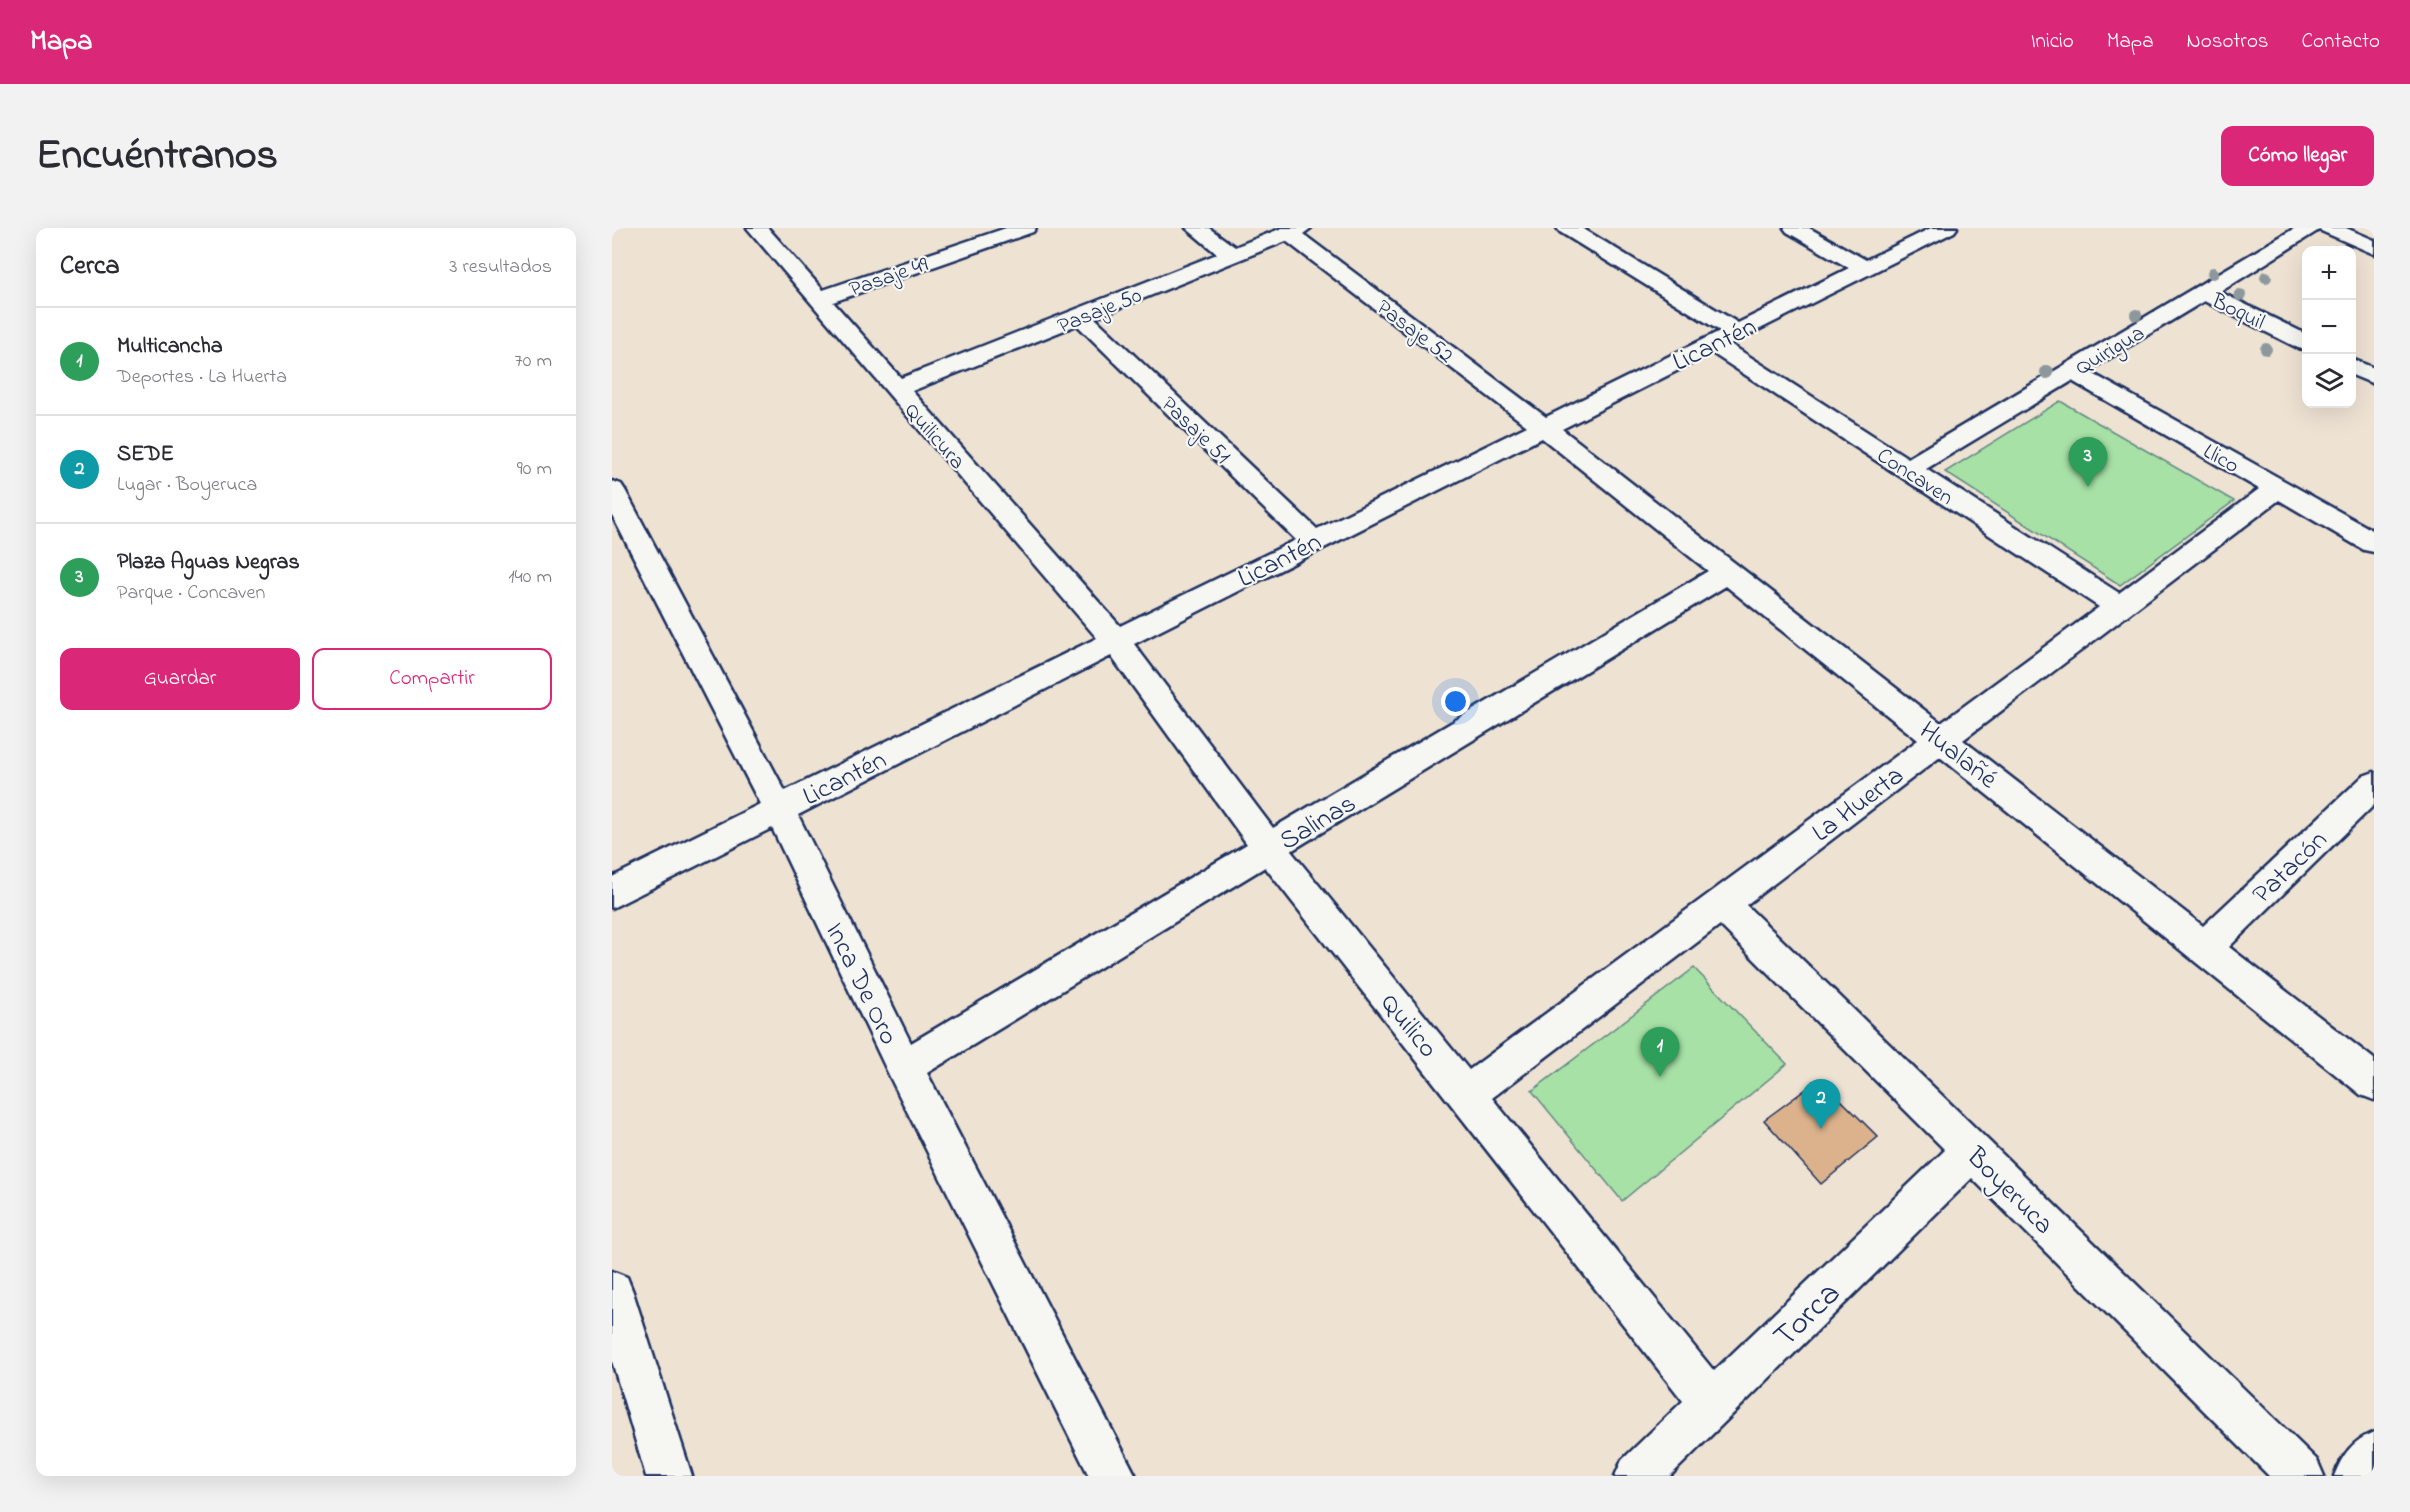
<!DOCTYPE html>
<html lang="es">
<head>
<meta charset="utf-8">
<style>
	:root { --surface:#fff; --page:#f2f2f3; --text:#2b2b33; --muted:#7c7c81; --line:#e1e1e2; --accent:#db2777 }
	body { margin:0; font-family:"Indie Flower",sans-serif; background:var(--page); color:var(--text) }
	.controls { position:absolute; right:18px; top:18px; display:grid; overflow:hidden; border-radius:12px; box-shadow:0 6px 24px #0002 }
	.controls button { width:54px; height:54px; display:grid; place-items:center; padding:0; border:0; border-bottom:2px solid var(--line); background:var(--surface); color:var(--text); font:30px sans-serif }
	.you { position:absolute; left:844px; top:474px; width:21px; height:21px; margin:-15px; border:4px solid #fff; border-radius:50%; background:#1a73e8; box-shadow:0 0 0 9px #1a73e833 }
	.badge { display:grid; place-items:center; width:39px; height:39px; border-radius:50%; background:var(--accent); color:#fff; font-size:20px; font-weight:700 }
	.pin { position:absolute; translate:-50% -50px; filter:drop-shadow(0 2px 3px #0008) }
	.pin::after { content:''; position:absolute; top:32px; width:21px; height:18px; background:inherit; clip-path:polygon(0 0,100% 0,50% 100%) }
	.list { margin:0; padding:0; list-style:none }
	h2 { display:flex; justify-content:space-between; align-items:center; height:78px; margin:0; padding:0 24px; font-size:26px }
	h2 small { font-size:20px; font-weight:400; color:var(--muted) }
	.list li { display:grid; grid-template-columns:39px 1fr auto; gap:18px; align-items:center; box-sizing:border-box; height:108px; padding:0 24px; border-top:2px solid var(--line) }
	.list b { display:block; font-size:22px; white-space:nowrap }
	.list p { margin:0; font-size:20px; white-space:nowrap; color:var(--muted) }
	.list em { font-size:20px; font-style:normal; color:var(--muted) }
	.actions { display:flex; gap:12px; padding:18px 24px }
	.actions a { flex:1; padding:14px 0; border:2px solid var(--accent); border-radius:12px; text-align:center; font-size:21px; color:var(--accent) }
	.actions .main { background:var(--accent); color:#fff }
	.icon { flex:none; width:33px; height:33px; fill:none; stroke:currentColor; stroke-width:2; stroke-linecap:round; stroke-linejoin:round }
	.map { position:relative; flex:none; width:1762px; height:1248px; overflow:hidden; border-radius:12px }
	header { display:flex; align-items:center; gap:36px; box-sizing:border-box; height:84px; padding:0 30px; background:var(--accent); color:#fff }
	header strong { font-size:28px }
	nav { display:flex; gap:33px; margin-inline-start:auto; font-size:21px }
	.intro { display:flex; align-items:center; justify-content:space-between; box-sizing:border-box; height:144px; padding:0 36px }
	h1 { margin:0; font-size:42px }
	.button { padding:15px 27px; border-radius:12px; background:var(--accent); color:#fff; font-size:21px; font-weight:700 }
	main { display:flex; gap:36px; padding:0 36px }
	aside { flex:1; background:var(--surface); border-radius:12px; box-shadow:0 6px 24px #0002 }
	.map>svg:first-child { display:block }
</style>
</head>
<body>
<header>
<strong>Mapa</strong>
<nav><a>Inicio</a><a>Mapa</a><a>Nosotros</a><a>Contacto</a></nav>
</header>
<div class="intro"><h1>Encuéntranos</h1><a class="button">Cómo llegar</a></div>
<main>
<aside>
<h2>Cerca<small>3 resultados</small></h2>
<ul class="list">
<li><span class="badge" style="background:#2e9e5b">1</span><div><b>Multicancha</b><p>Deportes · La Huerta</p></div><em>70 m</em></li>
<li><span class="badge" style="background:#0f9aa8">2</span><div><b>SEDE</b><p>Lugar · Boyeruca</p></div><em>90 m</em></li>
<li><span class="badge" style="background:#2e9e5b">3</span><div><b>Plaza Aguas Negras</b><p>Parque · Concaven</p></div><em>140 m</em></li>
</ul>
<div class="actions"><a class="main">Guardar</a><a>Compartir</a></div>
</aside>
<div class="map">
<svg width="1762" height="1248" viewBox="0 0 1762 1248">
	<rect width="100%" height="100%" fill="#eee2d3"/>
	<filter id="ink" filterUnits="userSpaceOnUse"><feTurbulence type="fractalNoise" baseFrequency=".0167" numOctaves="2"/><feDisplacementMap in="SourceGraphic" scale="12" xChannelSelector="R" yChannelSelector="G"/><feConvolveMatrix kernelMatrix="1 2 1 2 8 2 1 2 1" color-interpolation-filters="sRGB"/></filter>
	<g filter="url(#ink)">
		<path fill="#a7e1a6" stroke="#618882" stroke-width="1.5" d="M 1448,173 L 1622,273 L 1508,357 L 1333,244 Z
			M 1082,740 L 1175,836 L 1010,973 L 920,863 Z"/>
		<path fill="#dbb28c" stroke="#1b2f5e" stroke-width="1.5" d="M 1208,851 L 1266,909 L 1209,956 L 1152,892 Z"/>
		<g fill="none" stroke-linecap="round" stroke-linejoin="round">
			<g stroke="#1b2f5e" stroke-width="5">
				<path id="street" d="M 135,0 L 156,0 L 211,62 L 394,0 L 424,0 L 421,4 L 221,74 L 289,150 L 605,26 L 574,0 L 597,0 L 623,19 L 670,0 L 699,0 L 691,6 L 934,189 L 1108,103 L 948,4 L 945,0 L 970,0 L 1126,95 L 1237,40 L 1175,4 L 1172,0 L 1197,0 L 1254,32 L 1319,0 L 1345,0 L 1342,4 L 1118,116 L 1296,230 L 1683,0 L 1734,0 L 1762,12 L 1762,26 L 1707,2 L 1608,64 L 1694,106 L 1694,122 L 1686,120 L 1592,73 L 1476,143 L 1762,303 L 1762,324 L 1752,322 L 1667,272 L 1351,512 L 1591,698 L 1751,548 L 1762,544 L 1762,577 L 1617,719 L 1762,831 L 1762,872 L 1749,867 L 1328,529 L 1134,677 L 1705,1232 L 1712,1248 L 1657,1248 L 1360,950 L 1058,1248 L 1003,1248 L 1010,1232 L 1071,1173 L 653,639 L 315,845 L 524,1248 L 477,1248 L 279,851 L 160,600 L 0,680 L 0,649 L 148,576 L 0,287 L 0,253 L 9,256 L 13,262 L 173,563 L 485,410 ZM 674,13 L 915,198 L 705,301 L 483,90 ZM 465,97 L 684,312 L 508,398 L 300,163 ZM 1100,125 L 1487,379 L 1329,495 L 950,201 ZM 1460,153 L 1647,261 L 1507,365 L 1314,241 ZM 930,210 L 1096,343 L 661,600 L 522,416 ZM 1114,358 L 1306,512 L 857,842 L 679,623 ZM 499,428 L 635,616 L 299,815 L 186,587 ZM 1108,697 L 1333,922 L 1102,1143 L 880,870 Z
					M 1740,131 L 1762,140 L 1762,156 L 1740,147 Z
					M 0,1043 L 15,1049 L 21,1064 L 80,1248 L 34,1248 L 0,1133 Z"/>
			</g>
			<g stroke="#1b2f5e" stroke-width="5">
				<path id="secondary" d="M 1762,1204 L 1762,1248 L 1722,1248 C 1731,1226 1740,1213 1762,1204 Z"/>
			</g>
			<use href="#street" fill="#f6f6f2" fill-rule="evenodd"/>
			<use href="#secondary" fill="#f6f6f2" fill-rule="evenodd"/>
		</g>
		<g fill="#8d989d">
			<circle cx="1601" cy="45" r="6"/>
			<circle cx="1654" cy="49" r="6"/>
			<circle cx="1628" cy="67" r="6"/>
			<circle cx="1524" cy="87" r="6"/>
			<circle cx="1654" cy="121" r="6"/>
			<circle cx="1435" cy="144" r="7"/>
		</g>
	</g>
	<g text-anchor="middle" stroke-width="4.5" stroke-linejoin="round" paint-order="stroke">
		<g font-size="22" fill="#1b2f5e" stroke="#f6f6f2">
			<text transform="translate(276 47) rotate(-19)" y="8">Pasaje 49</text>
			<text transform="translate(487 81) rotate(-22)" y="8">Pasaje 50</text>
			<text transform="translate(1627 82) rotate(26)" y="8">Boquil</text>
			<text transform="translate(804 102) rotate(37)" y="8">Pasaje 52</text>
			<text transform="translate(1497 121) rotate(-31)" y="8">Quirigua</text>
			<text transform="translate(585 201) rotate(44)" y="8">Pasaje 51</text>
			<text transform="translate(324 207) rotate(49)" y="8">Quilicura</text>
			<text transform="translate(1610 229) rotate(29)" y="8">Llico</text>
			<text transform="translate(1304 247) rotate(33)" y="8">Concaven</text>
		</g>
		<g font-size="27" fill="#1b2f5e" stroke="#f6f6f2">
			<text transform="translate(1102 115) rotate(-26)" y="9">Licantén</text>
			<text transform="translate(667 331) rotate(-27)" y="9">Licantén</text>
			<text transform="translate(1347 526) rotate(38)" y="9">Hualañé</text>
			<text transform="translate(232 549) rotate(-27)" y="9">Licantén</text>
			<text transform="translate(1245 575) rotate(-37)" y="9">La Huerta</text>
			<text transform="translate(705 593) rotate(-31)" y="9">Salinas</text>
			<text transform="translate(1677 638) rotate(-44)" y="9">Patacón</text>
			<text transform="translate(251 755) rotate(64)" y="9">Inca De Oro</text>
			<text transform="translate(798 797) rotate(51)" y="9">Quilico</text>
			<text transform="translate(1399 962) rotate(45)" y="9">Boyeruca</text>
		</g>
		<g font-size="33" fill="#1b2f5e" stroke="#f6f6f2">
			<text transform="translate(1193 1085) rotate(-44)" y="12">Torca</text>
		</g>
	</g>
</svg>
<div class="controls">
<button>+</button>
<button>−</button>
<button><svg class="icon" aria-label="layers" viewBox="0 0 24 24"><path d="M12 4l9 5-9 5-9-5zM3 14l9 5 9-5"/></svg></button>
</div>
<div class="you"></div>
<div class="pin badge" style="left:1048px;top:849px;background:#2e9e5b">1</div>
<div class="pin badge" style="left:1209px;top:901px;background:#0f9aa8">2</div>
<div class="pin badge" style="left:1476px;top:259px;background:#2e9e5b">3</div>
</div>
</main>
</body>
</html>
